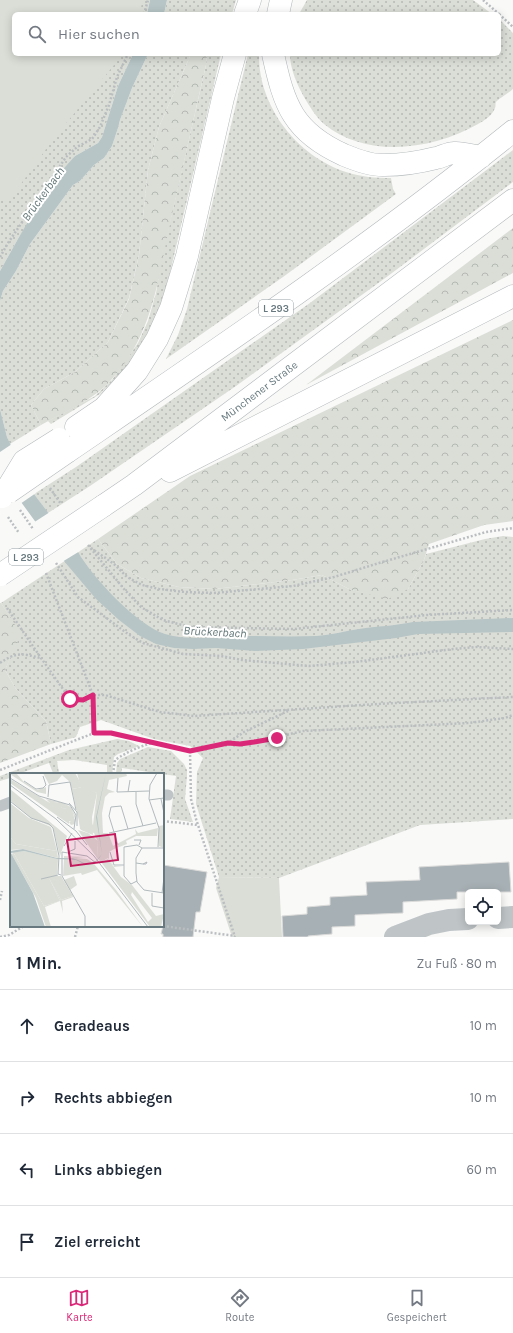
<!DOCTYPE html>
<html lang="de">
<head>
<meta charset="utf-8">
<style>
	:root { --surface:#fff; --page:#f6f6f7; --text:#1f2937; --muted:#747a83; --line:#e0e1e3; --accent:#db2777 }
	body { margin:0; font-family:Karla,sans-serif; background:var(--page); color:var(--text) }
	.controls { position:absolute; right:12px; bottom:12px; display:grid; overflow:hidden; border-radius:6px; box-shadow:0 2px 10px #0003 }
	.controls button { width:36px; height:36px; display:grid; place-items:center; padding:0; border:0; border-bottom:1px solid var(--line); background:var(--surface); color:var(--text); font:20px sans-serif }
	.stop { position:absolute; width:12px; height:12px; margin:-9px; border:3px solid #db2777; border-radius:50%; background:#fff }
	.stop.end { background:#db2777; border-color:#fff; box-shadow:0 1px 4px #0008 }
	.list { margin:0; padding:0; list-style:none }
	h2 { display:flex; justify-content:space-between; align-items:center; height:52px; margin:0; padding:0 16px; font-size:17px }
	h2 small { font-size:13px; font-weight:400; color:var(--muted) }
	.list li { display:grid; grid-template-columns:26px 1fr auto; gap:12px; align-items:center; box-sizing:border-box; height:72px; padding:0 16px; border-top:1px solid var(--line) }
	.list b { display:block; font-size:15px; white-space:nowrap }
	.list em { font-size:13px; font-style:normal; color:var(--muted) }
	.icon { flex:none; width:22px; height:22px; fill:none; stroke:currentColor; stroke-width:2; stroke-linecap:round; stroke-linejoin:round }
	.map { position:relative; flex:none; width:513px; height:937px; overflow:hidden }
	.search { position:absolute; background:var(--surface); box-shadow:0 2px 10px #0003; left:12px; right:12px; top:12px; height:44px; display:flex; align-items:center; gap:10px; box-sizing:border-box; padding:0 14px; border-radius:6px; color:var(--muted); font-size:15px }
	.sheet { height:340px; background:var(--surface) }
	nav { display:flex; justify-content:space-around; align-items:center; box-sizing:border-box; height:56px; border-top:1px solid var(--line); background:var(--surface); font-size:11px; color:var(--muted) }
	nav a { display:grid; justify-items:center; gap:2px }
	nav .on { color:var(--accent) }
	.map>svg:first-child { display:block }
</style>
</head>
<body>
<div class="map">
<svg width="513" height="937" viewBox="0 0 513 937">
	<defs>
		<pattern id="grass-dots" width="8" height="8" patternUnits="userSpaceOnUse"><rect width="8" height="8" fill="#dbded7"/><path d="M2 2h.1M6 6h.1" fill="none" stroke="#b5b9b4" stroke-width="1.8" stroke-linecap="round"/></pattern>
		<pattern id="forest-crowns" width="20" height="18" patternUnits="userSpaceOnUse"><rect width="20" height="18" fill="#dbded7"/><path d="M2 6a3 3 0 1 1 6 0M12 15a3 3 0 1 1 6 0" fill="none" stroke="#b5b9b4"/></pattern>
	</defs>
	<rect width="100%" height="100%" fill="#f9f9f8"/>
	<path fill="url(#grass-dots)" d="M 0,0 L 150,0 L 147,14 L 14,14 L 14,54 L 133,54 L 118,86 L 102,137 L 98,143 L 75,156 L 19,237 L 0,271 Z
		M 167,0 L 236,0 L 232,14 L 164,14 Z
		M 307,0 L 473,0 L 492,14 L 299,14 Z
		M 499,19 L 513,33 L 513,89 C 510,92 498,99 496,102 C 495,104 496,106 495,108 C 492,116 485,120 478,124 C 432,150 367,159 324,124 C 316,117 310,107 304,97 C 297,84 290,69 290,54 L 499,54 Z
		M 148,54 L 191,54 L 159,127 L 148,170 L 139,255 L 129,298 L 108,342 L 75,372 L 44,389 L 31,405 L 41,425 L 10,444 L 7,437 L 0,409 L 0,301 L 3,291 L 16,271 L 30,244 L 73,185 L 80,181 L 94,165 L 104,158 L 112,146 L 118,128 L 120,120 L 132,88 Z
		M 207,54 L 221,54 L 166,290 L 159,314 L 133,361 L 100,394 L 51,424 L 48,421 L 95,396 L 112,380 L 138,343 L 148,321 L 156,293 L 162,257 L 206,65 Z
		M 248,54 L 259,54 C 258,106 297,156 346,172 C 361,177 376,178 391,178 L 393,189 L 396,194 L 283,277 L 166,359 L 178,335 L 187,309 Z
		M 513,150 L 513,182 L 388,276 L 236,386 L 90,486 L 48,513 L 34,494 L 76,467 L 310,303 Z
		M 503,536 L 513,537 L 513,819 L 420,825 L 279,878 L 219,877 L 196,804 L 197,772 L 203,758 L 190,746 L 154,739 L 101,720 L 80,727 L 76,737 L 51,744 L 46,721 L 16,689 L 5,670 L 20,634 L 1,603 L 98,539 L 117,564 L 141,578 L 179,587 L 214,589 L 292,580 L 322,575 L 351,590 L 366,593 L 408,589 L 424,560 L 426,554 L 485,539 Z
		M 117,739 L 129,741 L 139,746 L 118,754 L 114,757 L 112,774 L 107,774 L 107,765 L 74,760 L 57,761 L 59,773 L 55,774 L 53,773 L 49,763 L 18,774 L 11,774 L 11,781 L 10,778 L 0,781 L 0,776 L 69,750 Z
		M 148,747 L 171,751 L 184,764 L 187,770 L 187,776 L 185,799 L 193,822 L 170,819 L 176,776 L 122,768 L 121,774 L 116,774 L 117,763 L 120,759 Z"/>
	<path fill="url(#forest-crowns)" d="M 191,54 L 207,54 L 206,65 C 194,116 183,167 171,219 C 158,277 154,333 112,379 C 93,401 66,411 41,425 L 31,405 L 44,389 L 75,372 L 108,342 L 129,299 L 139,255 L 148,170 L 159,127 Z
		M 513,228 L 513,273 L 306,385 Z
		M 513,320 L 513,521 L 484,525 L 429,544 L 424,560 L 408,589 L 388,599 L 351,590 L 322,575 L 292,580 L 214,589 L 179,587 L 141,578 L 117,564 L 98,539 L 190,476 Z
		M 0,603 L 1,603 L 21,634 L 5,670 L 16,689 L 46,721 L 51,744 L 0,763 Z"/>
	<path fill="#dbded7" d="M 0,0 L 143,0 L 139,14 L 14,14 L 14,54 L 123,54 L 54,138 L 10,199 L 0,201 Z
		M 219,877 L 279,878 L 282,937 L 232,937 L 216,888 Z"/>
	<path fill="#b7c5c6" d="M 150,0 L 167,0 L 164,14 L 147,14 Z
		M 133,54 L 148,54 L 132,88 L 120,120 L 118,128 L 112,146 L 104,158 L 94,165 L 80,181 L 73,185 L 30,244 L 16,271 L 3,291 L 0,301 L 0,271 L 19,237 L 38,205 L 57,176 L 75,156 L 98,143 L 102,137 L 118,86 Z
		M 0,409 L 7,437 L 34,494 L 78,552 C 92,577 138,626 165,634 C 189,641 217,637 241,636 C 266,636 291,637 317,636 C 331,635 345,631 359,629 C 377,626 395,626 413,622 L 513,618 L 513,632 L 418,634 L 396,638 L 303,649 L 255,651 L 216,648 L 193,649 L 174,648 L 156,644 L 140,636 L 119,620 L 96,599 L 64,561 L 21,502 L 0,466 Z"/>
	<path fill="#f9f9f8" d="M 12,444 L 36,493 L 20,504 L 0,470 L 0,452 Z
		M 50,512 L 80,551 L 62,562 L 33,523 Z"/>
	<path fill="#a7b0b4" stroke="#dbdbda" d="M 509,862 L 511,892 L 457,892 L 457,899 L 403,902 L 403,913 L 355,915 L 355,926 L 332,927 L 332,934 L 308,936 L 308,937 L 283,937 L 282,916 L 307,914 L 307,907 L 330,905 L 330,897 L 367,895 L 366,882 L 420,880 L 419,867 Z
		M 163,865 L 207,872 L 200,912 L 196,912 L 193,937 L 163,937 L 163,934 L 161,934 L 163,926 Z"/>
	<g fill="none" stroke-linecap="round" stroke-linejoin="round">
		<g stroke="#b3b8ba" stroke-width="23">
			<path id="highway" d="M 245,14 L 250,0
				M 278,14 L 281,0
				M 273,54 C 284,105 293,132 344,155 C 356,160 372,166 385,165 C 402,165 420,162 436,158 C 442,157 448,153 454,153 C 462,152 473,156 481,157
				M 76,427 L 104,408 L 137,371 L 157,339 L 171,308 L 187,256 L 223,98 L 235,54
				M 67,452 C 218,349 371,246 513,131
				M 170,471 L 513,296
				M 103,506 L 134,485 L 513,200"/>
		</g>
		<path stroke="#babec0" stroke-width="2.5" stroke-dasharray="2 2" stroke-linecap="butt" d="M 483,0 L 499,14
			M 144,14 L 148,0
			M 499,14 L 513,27
			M 0,257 L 8,243 L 66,157 L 77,147 L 92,139 L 100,127 L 109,105 L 117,77 L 128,54
			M 50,488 L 61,504
			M 20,510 L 33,529
			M 8,517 L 19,533
			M 88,545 L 124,589 L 141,607 L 163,620 L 190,627 L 294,629 L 427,615 L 513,610
			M 91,548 L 114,564 L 127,577 L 142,585 L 159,589 L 185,592 L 214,593 L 293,586 L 334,577 L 379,563 L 486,532 L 513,528
			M 56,563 L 78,597 L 128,634 L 143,643 L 183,654 L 221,656 L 242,660 L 309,666 L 355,662 L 453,649 L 477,647 L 513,649
			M 46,573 L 93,695 L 94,733 L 111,733 L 190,751 L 228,743 L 244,732 L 288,711
			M 7,608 L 41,658 L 70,699 L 83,700 L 93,695 L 105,695 L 160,712 L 194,716 L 377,704 L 513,697
			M 0,663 C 16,652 22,653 40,658
			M 228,743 L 241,744 L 255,742 L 303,731 L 469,723 L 505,718 L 513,715
			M 190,751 L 191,799 L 196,819 L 235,937
			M 0,770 L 94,733
			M 113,774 L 115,760 C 127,752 138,747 152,743
			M 163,821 L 198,825
			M 0,900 L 2,891
			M 163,926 L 235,936
			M 0,937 L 9,935 L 24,926
			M 75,937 L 78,926"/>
		<path stroke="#bfc5c7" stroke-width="11" d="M 163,795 L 168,795
			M 0,806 L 11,802"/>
		<path stroke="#bfc5c7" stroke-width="22" d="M 498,918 L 513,917
			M 395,937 L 429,924 L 449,920 L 468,919"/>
		<use href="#highway" stroke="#fff" stroke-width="22"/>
		<g stroke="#b3b8ba" stroke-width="23" stroke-linecap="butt">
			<path id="highway-bridge" d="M 9,492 L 67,452
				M 2,497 L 24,461 L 59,439
				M 0,575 L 103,506"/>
		</g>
		<use href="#highway-bridge" stroke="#fff" stroke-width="22"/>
	</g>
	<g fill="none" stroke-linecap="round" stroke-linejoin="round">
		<path stroke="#db2777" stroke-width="5" d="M 70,699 L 83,700 L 93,695 L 94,733 L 111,733 L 190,751 L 228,743 L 240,744 L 254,742 L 277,738"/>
	</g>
	<g text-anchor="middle" stroke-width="4" stroke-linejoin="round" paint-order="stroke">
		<g fill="#fff" stroke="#95a1a5" stroke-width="1">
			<rect x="259" y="300" width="34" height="16" rx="3"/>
			<rect x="9" y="549" width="34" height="16" rx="3"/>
		</g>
		<g font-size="10" font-weight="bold" fill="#67797f">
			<text x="276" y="312">L 293</text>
			<text x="26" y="561">L 293</text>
		</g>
		<g font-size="11" fill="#67797f" stroke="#fff">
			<text transform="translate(259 391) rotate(-37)" y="4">Münchener Straße</text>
		</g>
		<g font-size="12" font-style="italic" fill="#637778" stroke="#fff">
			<text transform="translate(43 194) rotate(-54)" y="4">Brückerbach</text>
			<text transform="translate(215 632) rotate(3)" y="4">Brückerbach</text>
		</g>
	</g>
	<g transform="translate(10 773)">
		<rect width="154" height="154" fill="#f9f9f8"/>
		<path d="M 67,0 L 116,0 L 117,3 L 99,7 L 97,16 L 105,19 L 99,20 L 95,24 L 92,40 L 93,60 L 98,60 L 103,73 L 104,76 L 99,79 L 99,86 L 104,93 L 113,94 L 104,94 L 98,85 L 91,89 L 87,85 L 88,69 L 84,60 L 70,56 L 68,37 L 83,52 L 87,20 L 71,15 ZM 36,26 L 53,30 L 61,34 L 65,42 L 65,51 L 61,52 L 59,49 L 65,46 L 62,37 L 52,35 L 48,29 L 41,31 ZM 0,64 L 6,71 L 47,78 L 48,85 L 13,76 L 0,77 ZM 3,79 L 34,133 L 50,128 L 39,105 L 51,127 L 63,123 L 63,124 L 52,128 L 53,140 L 50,128 L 35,134 L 41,154 L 36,154 L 26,125 L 2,82 ZM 54,83 L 76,84 L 66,85 L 77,86 L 83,90 L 75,91 L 54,85 ZM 54,86 L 66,87 L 76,92 L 84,91 L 106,117 L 133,154 L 87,97 L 72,102 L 71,100 L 53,103 ZM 64,103 L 67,112 L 60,117 L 54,107 Z" fill="#dbded7"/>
		<path d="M 33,0 L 65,0 L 73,14 L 62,16 L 60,9 L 52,2 L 47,8 L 39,11 ZM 0,6 L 40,30 L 50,29 L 52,35 L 62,36 L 65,48 L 59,48 L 59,51 L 0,10 ZM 0,16 L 57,63 L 50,83 L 43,54 L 21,45 L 0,27 ZM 0,30 L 19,45 L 41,54 L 47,78 L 6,71 L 0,64 ZM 68,57 L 78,60 L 88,68 L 87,85 ZM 14,78 L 48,86 L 47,103 L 51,103 L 63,123 L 51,127 L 39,105 L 50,128 L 34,133 L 3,79 ZM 98,86 L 111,104 L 122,112 L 146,143 L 154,141 L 151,154 L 140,154 L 91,89 ZM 122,119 L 142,145 L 138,149 L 121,122 Z" fill="#dbded7" fill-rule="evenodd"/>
		<path d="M 6,0 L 13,8 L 27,17 L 36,14 L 36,21 L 27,19 L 0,1 ZM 73,14 L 87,20 L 82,44 L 83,62 L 71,57 L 70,53 L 62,16 ZM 154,52 L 154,75 L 149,73 L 149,53 ZM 148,55 L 147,63 L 126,63 L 116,68 L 117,71 L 104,76 L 103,73 L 126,61 L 125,56 L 128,60 ZM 55,86 L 71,92 L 72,97 L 56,99 Z" fill="#dbded7"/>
		<path d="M 96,0 L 87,43 L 92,81 L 90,84 L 84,91 L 76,92 L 66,87 L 47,86 L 14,78 L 1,80 L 23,120 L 35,154 L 0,154 L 0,78 L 13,76 L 47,85 L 62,85 L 68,87 L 76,91 L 86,88 L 92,81 L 86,44 Z" fill="#b7c5c6"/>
		<path fill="none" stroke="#b2babd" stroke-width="1" d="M 147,0 L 140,12 L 139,26 L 149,55 L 148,74M 0,5 L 29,23 L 60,32 L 66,42 L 64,56M 108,5 L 107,19 L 139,18M 14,8 L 26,16 L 33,15 L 36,12 L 33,3M 0,12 L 46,46 L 84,83 L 138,154M 118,19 L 120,7M 126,19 L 126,31 L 133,53M 38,24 L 39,12 L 60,9 L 66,37M 151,26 L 154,40M 139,27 L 154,25M 0,28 L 21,45 L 39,51 L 43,55 L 49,83 L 48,101 L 51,102M 59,30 L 67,39 L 67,53M 47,44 L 66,58 L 77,72M 99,60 L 146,50M 124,67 L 131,67 L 129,72M 108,72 L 99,43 L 101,34 L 111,33 L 118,56M 54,73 L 62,60M 154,75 L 132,75 L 126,85 L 126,100 L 127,109 L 134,117 L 154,120M 52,79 L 52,103 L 75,143 L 75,154M 52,79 L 77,83 L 86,90M 58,79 L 65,76 L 65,68M 100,79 L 104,92 L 114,92M 126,90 L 133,91 L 136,91 L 137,89 L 133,91M 31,106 L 48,102M 127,108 L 121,111 L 114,103 L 114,74 L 127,72 L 132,75M 142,120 L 142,133 L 154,135M 152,120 L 154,105"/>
		<path fill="#c2185b" fill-opacity="0.15" stroke="#c2185b" stroke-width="2" d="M 105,61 L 108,87 L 61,93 L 57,67 Z"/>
		<rect width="154" height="154" fill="none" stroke="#67797f" stroke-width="2"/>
	</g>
</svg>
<div class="controls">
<button><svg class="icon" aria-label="locate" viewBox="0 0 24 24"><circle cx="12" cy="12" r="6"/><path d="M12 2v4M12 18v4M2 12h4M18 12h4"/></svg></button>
</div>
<div class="stop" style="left:70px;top:699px"></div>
<div class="stop end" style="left:277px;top:738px"></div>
<div class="search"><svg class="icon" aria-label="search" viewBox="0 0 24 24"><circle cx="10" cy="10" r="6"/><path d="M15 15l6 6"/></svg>Hier suchen</div>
</div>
<section class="sheet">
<h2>1 Min.<small>Zu Fuß · 80 m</small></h2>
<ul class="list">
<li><svg class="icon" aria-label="ahead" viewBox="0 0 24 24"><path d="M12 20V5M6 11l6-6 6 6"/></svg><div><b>Geradeaus</b></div><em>10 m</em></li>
<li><svg class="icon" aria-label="right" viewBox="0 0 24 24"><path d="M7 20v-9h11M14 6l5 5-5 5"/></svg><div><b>Rechts abbiegen</b></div><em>10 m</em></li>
<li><svg class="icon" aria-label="left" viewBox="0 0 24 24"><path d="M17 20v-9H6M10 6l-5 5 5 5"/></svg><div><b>Links abbiegen</b></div><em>60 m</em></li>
<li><svg class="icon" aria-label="arrive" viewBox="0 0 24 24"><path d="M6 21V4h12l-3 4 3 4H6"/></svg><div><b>Ziel erreicht</b></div></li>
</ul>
</section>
<nav>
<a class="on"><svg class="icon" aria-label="map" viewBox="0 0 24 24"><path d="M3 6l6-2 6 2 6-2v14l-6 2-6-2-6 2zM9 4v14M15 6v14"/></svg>Karte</a>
<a><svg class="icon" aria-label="directions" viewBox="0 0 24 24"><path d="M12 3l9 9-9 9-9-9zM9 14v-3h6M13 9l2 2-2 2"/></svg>Route</a>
<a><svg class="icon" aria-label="saved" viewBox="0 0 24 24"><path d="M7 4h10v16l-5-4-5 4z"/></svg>Gespeichert</a>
</nav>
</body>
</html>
